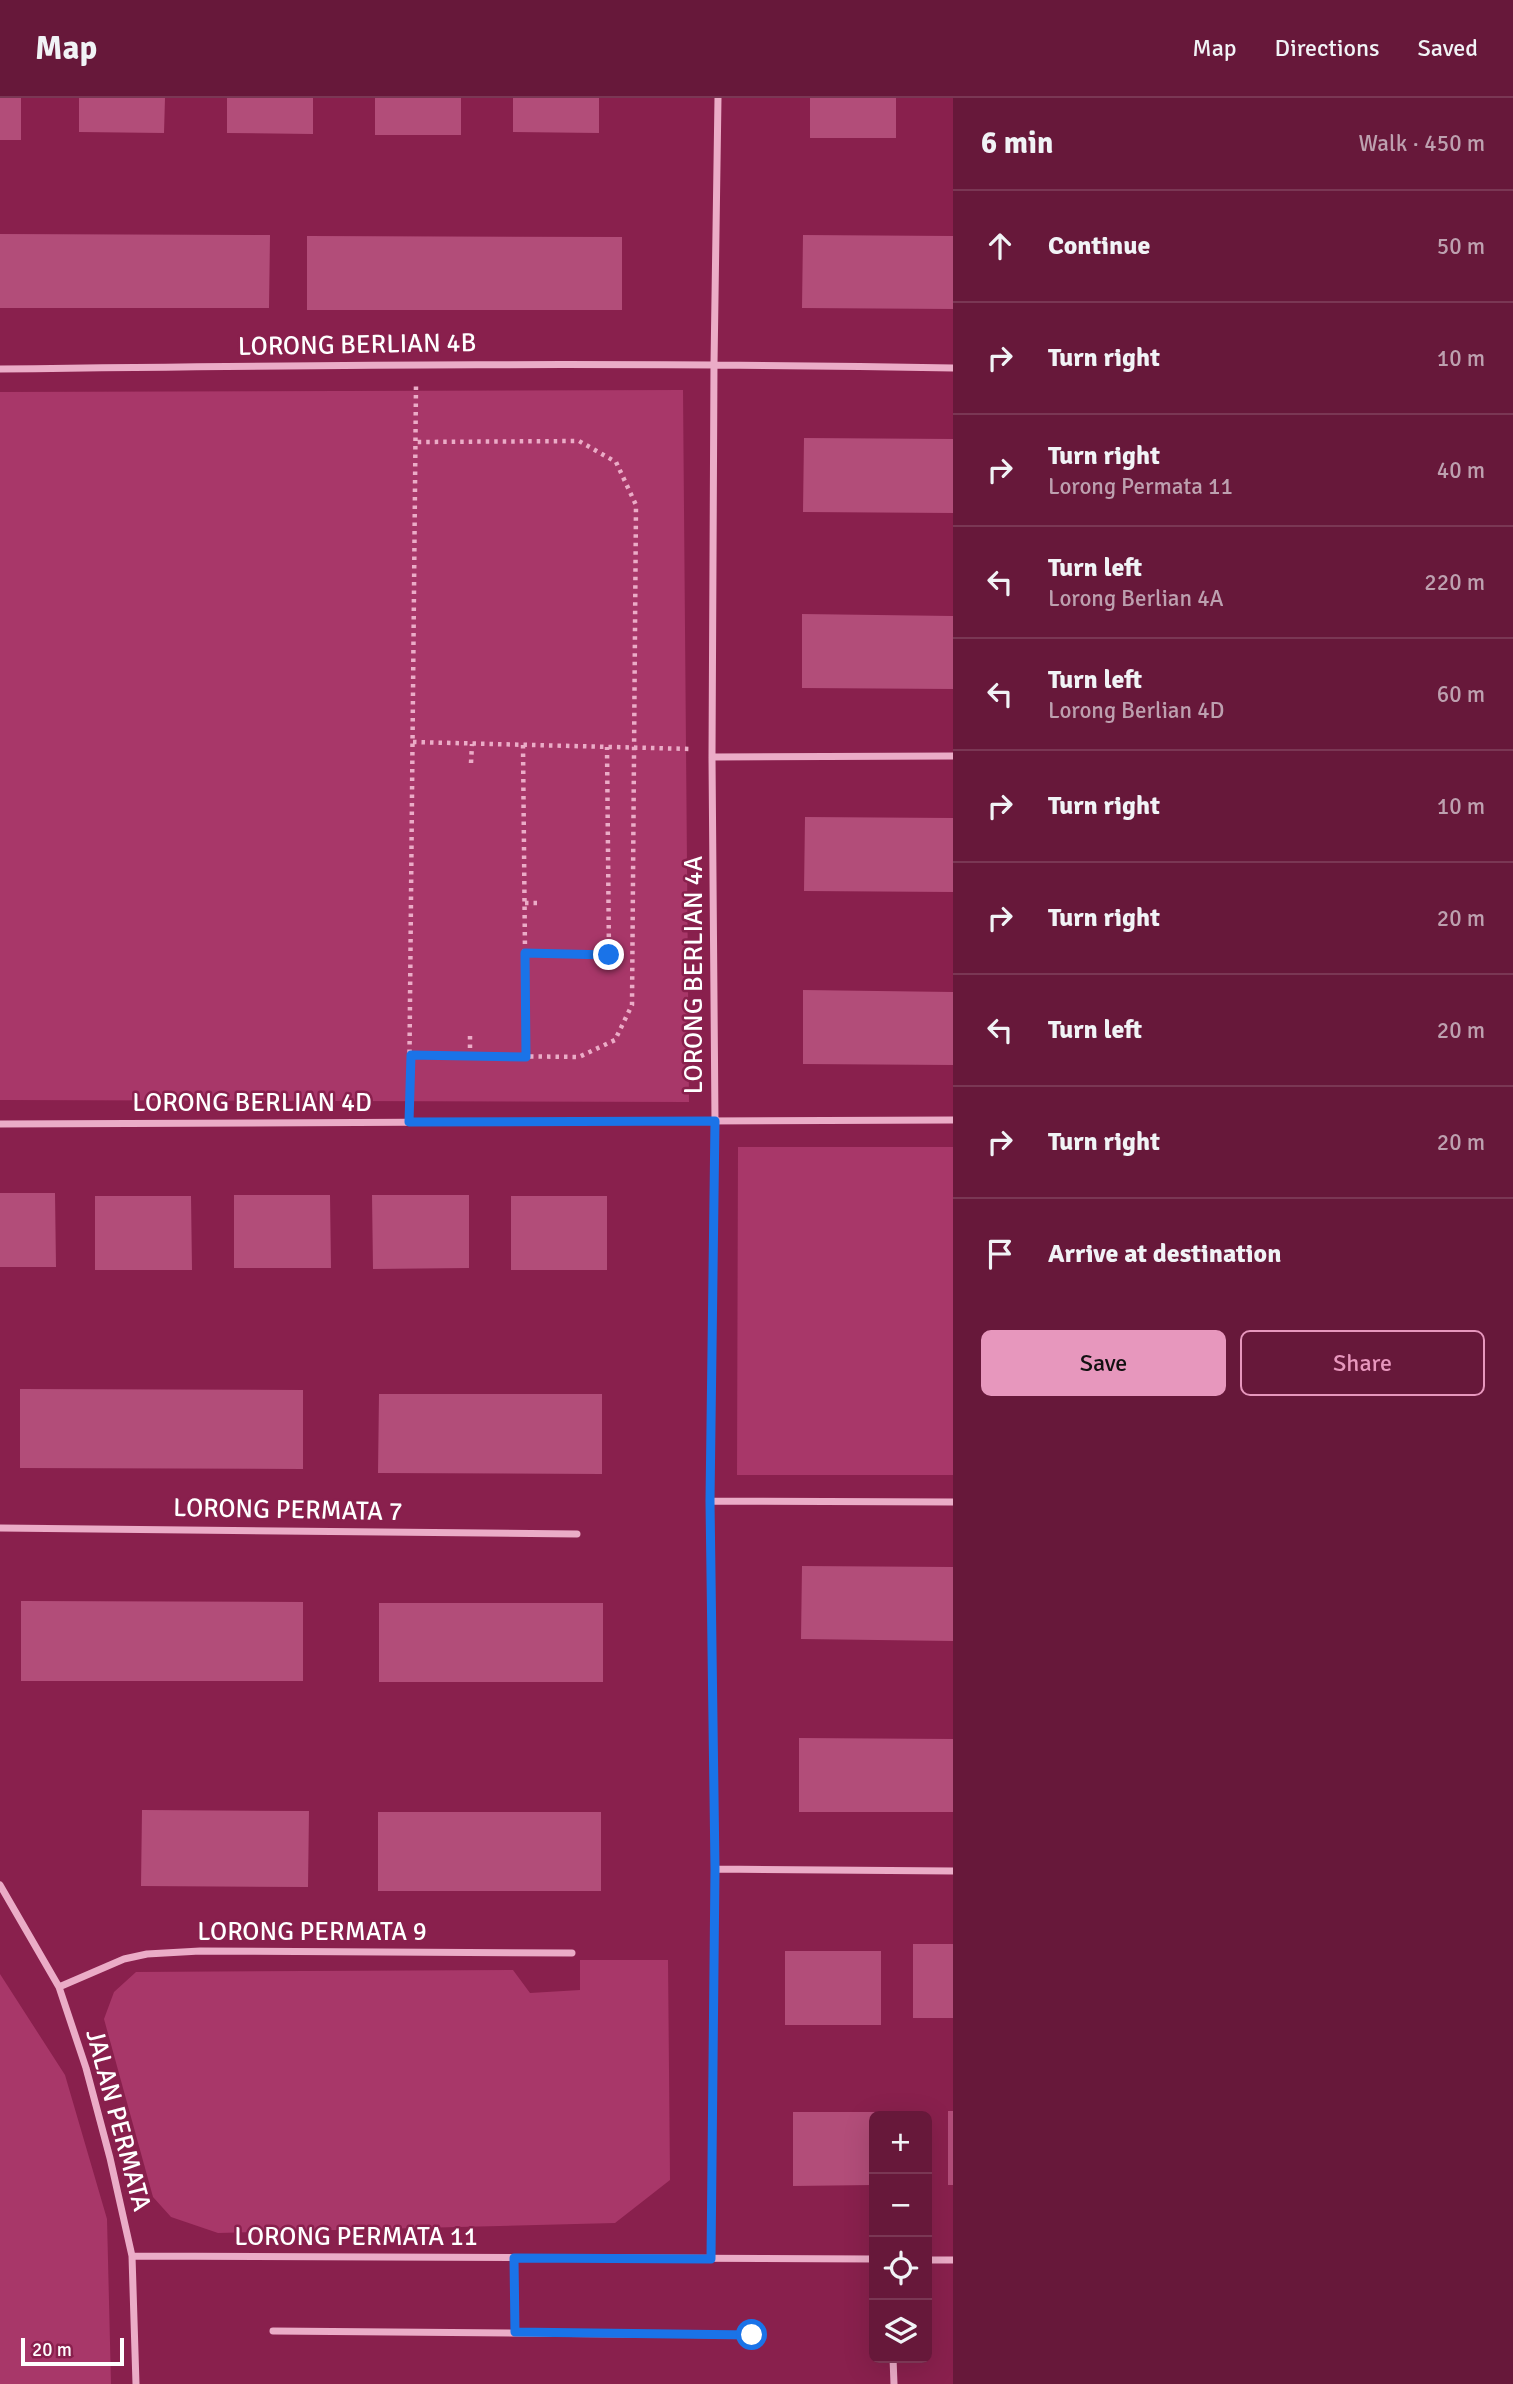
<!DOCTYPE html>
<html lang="en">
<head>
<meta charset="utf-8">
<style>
	:root { --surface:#67183a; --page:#6d2142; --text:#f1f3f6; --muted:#bda0af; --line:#7a3754; --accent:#e797bd }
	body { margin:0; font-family:Signika,sans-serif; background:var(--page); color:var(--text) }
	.controls { position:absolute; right:21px; bottom:21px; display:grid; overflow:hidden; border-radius:10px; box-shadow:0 7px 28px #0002 }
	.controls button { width:63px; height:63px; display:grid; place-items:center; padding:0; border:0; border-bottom:2px solid var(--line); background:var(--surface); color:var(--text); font:35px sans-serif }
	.scale { position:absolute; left:21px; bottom:18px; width:103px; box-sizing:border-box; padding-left:7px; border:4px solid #fff; border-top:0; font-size:19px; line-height:24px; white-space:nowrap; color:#fff; -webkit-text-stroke:5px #89204d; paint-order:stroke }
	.stop { position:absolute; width:21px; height:21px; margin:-16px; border:5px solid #1a73e8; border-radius:50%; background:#fff }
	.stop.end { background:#1a73e8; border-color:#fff; box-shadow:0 2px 7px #0008 }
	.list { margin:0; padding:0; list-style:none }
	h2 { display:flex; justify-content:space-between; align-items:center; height:91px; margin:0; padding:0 28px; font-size:30px }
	h2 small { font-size:23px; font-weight:400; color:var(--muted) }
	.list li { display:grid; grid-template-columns:46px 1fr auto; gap:21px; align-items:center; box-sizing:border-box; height:112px; padding:0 28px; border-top:2px solid var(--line) }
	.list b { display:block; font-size:26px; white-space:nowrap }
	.list p { margin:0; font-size:23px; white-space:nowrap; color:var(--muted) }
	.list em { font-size:23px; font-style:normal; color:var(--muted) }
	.actions { display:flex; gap:14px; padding:21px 28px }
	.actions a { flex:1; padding:16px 0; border:2px solid var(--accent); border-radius:10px; text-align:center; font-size:24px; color:var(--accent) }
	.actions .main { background:var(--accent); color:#111 }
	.icon { flex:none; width:38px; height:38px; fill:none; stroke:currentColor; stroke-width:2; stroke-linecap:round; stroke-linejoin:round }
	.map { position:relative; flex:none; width:953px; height:2286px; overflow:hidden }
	header { display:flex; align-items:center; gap:42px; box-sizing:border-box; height:98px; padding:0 35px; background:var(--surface); border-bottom:2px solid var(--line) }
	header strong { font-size:33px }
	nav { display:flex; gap:38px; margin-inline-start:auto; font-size:24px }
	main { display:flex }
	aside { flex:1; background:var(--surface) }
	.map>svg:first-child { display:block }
</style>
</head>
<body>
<header>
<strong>Map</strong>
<nav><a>Map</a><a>Directions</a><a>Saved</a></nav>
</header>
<main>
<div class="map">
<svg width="953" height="2286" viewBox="0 0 953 2286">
	<rect width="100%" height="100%" fill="#89204d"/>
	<path fill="#a83769" d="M 683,292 L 689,1004 L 0,1002 L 0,294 Z
		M 738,1049 L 953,1049 L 953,1377 L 737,1377 Z
		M 580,1862 L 668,1862 L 670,2082 L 615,2125 L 218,2135 L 171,2119 L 153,2099 L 104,1921 L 114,1894 L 136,1874 L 513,1872 L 530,1895 L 580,1892 Z
		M 0,1876 L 65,1977 L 107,2121 L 111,2286 L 0,2286 Z"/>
	<path fill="#b24d79" d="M 0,0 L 21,0 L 21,42 L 0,42 Z
		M 79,0 L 165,0 L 164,35 L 79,34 Z
		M 227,0 L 313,0 L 313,36 L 227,35 Z
		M 375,0 L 461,0 L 461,37 L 375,37 Z
		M 513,0 L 599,0 L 599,35 L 513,34 Z
		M 810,0 L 896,0 L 896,40 L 810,40 Z
		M 0,136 L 270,137 L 269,210 L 0,210 Z
		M 803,137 L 953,138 L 953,211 L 802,210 Z
		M 307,138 L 622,139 L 622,212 L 307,212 Z
		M 804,340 L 953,341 L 953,415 L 803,414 Z
		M 802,516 L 953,518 L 953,591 L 802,590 Z
		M 805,719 L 953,720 L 953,794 L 804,793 Z
		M 803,892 L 953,894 L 953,967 L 803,966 Z
		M 0,1095 L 55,1095 L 56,1169 L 0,1169 Z
		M 234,1097 L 330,1097 L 331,1170 L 234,1170 Z
		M 372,1097 L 469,1097 L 469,1170 L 373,1171 Z
		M 95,1098 L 191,1098 L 192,1172 L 95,1172 Z
		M 511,1098 L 607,1098 L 607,1172 L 511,1172 Z
		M 20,1291 L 303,1292 L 303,1371 L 20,1370 Z
		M 379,1296 L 602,1296 L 602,1376 L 378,1375 Z
		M 802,1468 L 953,1469 L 953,1543 L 801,1541 Z
		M 21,1503 L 303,1504 L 303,1583 L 21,1583 Z
		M 379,1505 L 603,1505 L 603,1584 L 379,1584 Z
		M 799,1640 L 953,1641 L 953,1714 L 799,1714 Z
		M 142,1712 L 309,1713 L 308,1789 L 141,1788 Z
		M 378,1714 L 601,1714 L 601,1793 L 378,1793 Z
		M 913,1846 L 953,1846 L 953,1920 L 913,1920 Z
		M 785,1853 L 881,1853 L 881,1927 L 785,1927 Z
		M 948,2013 L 953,2013 L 953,2087 L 948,2087 Z
		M 793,2014 L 889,2014 L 889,2018 L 874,2018 L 874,2087 L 793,2088 Z"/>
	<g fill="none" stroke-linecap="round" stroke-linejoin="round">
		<path stroke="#ebacc7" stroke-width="4.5" stroke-dasharray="3.5 5" stroke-linecap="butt" d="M 413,644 L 692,651
			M 523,647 L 526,959
			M 471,665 L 472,646
			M 525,805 L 540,805
			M 525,855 L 609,857 L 607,649
			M 470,938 L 470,958
			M 411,957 L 579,959 L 615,942 L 632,907 L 636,407 L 616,364 L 579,343 L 416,344
			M 409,1006 L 416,287"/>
		<path stroke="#ebacc7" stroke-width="7" d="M 0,271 C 318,267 635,264 953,270
			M 712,659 L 953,658
			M 0,1026 L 953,1022
			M 710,1403 L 953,1404
			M 0,1430 L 577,1436
			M 715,1771 L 953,1773
			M 0,1787 L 59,1889 L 86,1970 L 110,2060 L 132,2158 L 136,2286
			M 59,1889 L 124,1861 L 147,1856 L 200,1853 L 572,1855
			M 132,2158 L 874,2161
			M 514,2160 L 515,2233
			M 711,2161 L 715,1771 L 710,1403 L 715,1023 L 712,659 L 714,266 L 718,0
			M 927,2162 L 953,2162
			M 273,2233 L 752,2237
			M 893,2260 L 894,2286"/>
	</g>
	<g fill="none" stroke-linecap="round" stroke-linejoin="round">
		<path stroke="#1a73e8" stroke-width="9" d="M 609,857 L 525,855 L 526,959 L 411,957 L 409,1024 L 715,1023 L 710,1403 L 715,1771 L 711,2161 L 514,2160 L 515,2234 L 752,2237"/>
	</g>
	<g text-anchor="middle" stroke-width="5" stroke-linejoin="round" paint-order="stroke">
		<g font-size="26" fill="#fff" stroke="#89204d">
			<text transform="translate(357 246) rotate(-1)" y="9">LORONG BERLIAN 4B</text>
			<text transform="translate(693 877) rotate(-90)" y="9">LORONG BERLIAN 4A</text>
			<text x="252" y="1013">LORONG BERLIAN 4D</text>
			<text transform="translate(288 1411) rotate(1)" y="9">LORONG PERMATA 7</text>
			<text x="312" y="1842">LORONG PERMATA 9</text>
			<text transform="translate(119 2022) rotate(75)" y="9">JALAN PERMATA</text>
			<text x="356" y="2147">LORONG PERMATA 11</text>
		</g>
	</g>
</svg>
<div class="controls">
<button>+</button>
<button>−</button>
<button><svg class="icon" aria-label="locate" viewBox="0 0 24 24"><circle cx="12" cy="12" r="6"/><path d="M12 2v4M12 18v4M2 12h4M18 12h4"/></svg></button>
<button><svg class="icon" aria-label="layers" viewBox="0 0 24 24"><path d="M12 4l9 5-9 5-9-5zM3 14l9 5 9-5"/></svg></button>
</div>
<div class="scale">20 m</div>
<div class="stop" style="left:752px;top:2237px"></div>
<div class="stop end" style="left:609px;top:857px"></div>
</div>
<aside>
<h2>6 min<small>Walk · 450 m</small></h2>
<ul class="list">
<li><svg class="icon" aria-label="ahead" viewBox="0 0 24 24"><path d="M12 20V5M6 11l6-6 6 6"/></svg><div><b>Continue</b></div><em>50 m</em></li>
<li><svg class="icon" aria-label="right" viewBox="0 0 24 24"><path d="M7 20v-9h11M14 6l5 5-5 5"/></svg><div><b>Turn right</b></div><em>10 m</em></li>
<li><svg class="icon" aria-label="right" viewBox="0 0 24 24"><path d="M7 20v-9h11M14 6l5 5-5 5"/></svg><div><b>Turn right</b><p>Lorong Permata 11</p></div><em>40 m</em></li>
<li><svg class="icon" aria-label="left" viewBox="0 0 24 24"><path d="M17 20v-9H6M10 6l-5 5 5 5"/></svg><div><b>Turn left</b><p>Lorong Berlian 4A</p></div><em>220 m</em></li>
<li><svg class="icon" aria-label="left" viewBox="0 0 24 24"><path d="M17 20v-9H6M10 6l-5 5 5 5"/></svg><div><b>Turn left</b><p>Lorong Berlian 4D</p></div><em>60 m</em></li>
<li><svg class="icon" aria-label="right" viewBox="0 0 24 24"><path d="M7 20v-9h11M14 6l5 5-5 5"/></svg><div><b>Turn right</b></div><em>10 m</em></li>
<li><svg class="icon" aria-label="right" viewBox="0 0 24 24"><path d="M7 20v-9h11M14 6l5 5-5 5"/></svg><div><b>Turn right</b></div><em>20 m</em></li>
<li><svg class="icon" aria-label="left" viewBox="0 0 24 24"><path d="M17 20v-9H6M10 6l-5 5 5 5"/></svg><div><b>Turn left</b></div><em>20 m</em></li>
<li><svg class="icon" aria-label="right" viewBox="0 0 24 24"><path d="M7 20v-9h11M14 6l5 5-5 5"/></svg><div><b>Turn right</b></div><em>20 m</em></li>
<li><svg class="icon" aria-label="arrive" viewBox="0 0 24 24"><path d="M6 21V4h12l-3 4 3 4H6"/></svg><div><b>Arrive at destination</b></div></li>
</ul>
<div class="actions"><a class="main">Save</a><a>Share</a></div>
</aside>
</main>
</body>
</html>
